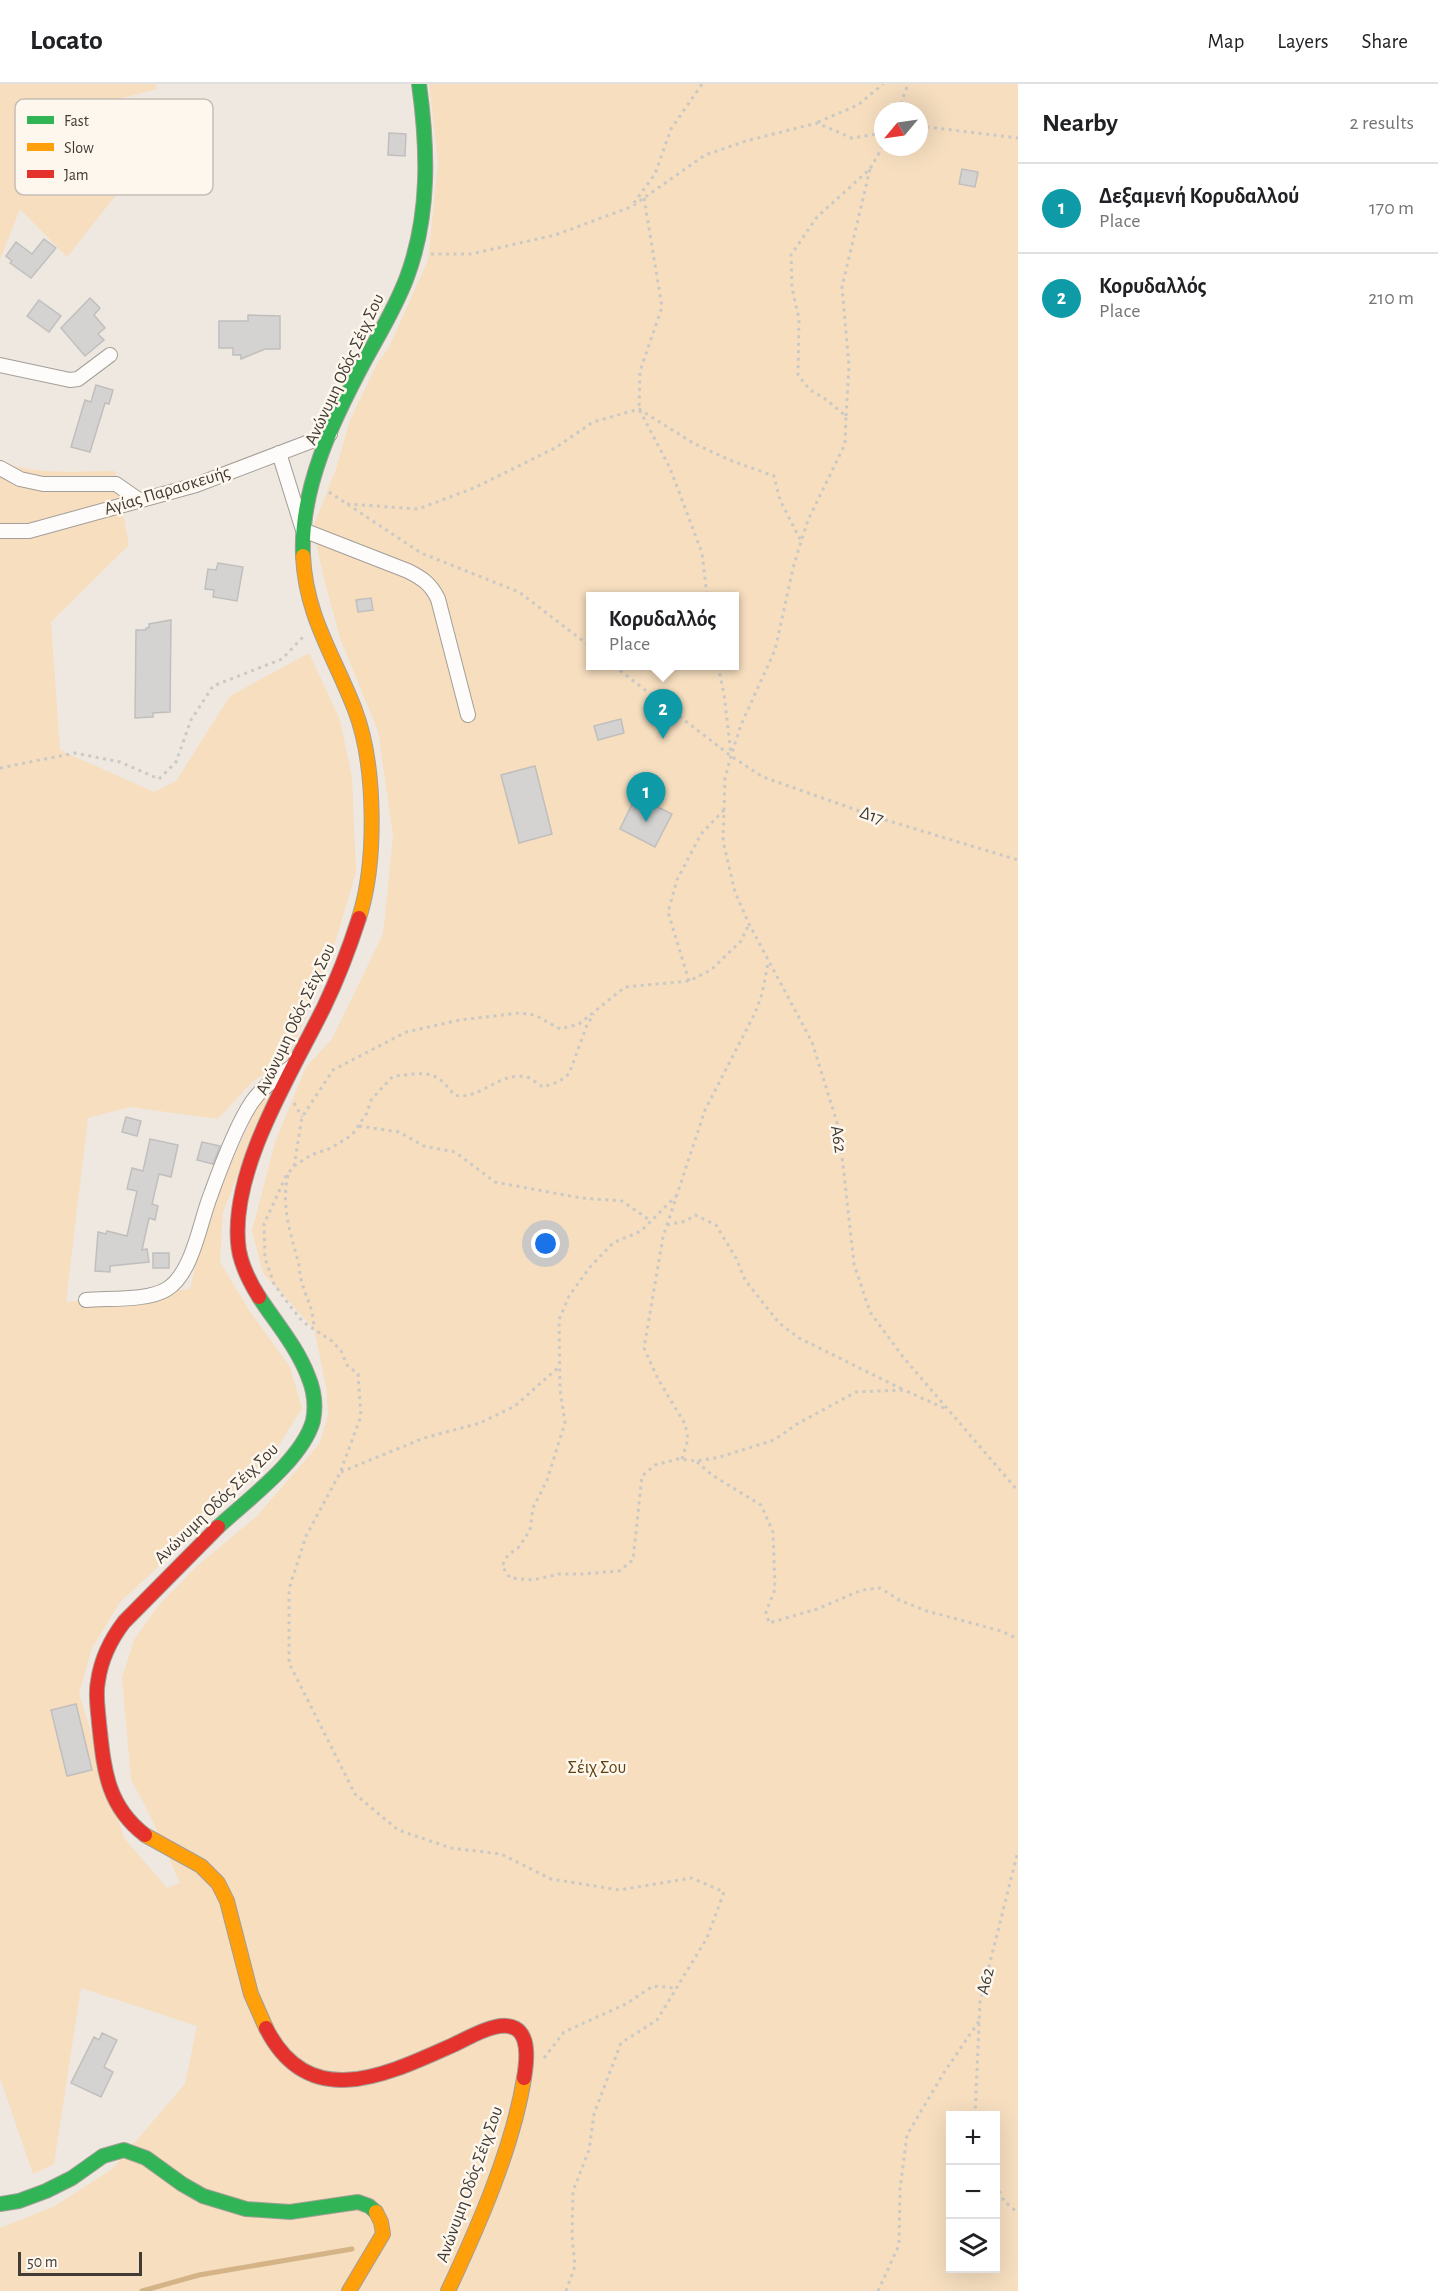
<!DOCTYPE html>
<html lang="en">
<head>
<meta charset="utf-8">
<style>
	:root { --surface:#fff; --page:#f6f6f6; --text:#202124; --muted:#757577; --line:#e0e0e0; --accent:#7c3aed }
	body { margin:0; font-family:"Alegreya Sans",sans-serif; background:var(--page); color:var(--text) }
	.controls { position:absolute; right:18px; bottom:18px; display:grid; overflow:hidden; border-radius:0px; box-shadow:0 6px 24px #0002 }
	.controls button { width:54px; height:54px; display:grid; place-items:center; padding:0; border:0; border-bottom:2px solid var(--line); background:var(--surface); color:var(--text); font:30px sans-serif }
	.compass { position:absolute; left:874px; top:18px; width:54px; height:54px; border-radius:50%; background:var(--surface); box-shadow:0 6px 24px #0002; rotate:241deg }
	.scale { position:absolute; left:18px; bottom:15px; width:124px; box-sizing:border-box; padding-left:6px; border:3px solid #403c35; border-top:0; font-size:16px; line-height:21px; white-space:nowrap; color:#403c35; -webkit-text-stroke:4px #fef7ee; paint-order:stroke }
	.you { position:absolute; left:546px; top:1160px; width:21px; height:21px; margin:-15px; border:4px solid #fff; border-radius:50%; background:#1a73e8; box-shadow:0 0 0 9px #1a73e833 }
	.badge { display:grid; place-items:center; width:39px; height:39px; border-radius:50%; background:var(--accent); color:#fff; font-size:20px; font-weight:700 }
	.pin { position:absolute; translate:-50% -50px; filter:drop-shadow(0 2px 3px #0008) }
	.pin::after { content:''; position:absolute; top:32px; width:21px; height:18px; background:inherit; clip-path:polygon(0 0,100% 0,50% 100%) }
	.popup { position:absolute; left:586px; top:508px; width:153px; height:78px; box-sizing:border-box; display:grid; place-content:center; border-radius:0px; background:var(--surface); filter:drop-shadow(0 2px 4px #0005); font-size:20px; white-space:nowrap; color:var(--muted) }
	.popup b { font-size:22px; color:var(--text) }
	.popup::after { content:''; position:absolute; left:50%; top:100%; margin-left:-12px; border:12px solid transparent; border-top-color:var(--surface) }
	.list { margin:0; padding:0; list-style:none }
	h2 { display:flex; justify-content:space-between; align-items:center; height:78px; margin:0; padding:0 24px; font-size:26px }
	h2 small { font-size:20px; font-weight:400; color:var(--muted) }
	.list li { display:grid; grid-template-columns:39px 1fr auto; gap:18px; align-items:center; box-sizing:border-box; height:90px; padding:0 24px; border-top:2px solid var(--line) }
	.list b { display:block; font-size:22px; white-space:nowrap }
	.list p { margin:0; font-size:20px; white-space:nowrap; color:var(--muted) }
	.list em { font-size:20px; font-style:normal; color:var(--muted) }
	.icon { flex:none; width:33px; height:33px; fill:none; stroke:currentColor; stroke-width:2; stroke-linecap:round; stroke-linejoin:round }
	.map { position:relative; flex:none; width:1018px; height:2207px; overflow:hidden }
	header { display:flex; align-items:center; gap:36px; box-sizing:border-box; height:84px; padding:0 30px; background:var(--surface); border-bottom:2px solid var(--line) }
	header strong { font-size:28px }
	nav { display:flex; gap:33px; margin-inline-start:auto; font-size:21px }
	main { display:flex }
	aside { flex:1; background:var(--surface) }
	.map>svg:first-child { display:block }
</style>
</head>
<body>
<header>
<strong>Locato</strong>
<nav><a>Map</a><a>Layers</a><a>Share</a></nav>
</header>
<main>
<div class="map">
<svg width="1018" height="2207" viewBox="0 0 1018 2207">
	<rect width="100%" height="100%" fill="#efe8e0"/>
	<path fill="#f6debf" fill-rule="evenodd" d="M 0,0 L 156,0 L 157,5 L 123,14 L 116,111 L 67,173 L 20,125 L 0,176 Z
		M 429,0 L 1018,0 L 1018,2207 L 0,2207 L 0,2144 L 55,2122 L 112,2085 L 185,2000 L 197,1942 L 81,1904 L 54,2080 L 33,2090 L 0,1994 L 0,375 C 24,392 85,387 115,387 L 129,461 L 51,538 L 60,666 L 154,708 L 176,697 L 230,612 L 309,569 L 340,636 L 352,694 L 356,788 L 332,869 L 289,972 L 251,999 L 218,1035 L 130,1023 L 88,1034 L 66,1218 L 190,1205 L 208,1129 L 267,1001 L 273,1002 L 223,1128 L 220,1178 L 249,1226 L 290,1283 L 302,1324 L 279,1361 L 174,1468 L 120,1518 L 92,1564 L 79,1610 L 124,1754 L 167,1804 L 180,1799 L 149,1729 L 131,1696 L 122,1594 L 134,1556 L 158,1522 L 196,1483 L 257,1432 L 320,1359 L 328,1330 L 326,1302 L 314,1245 L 263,1189 L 252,1147 L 275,1058 L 306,983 L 332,955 L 383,850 L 393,752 L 378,647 L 340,554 L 323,491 L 313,443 L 336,385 L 350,336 L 377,280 L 389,263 L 428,176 L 438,79 ZM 883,27 L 919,27 L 919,63 L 883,63 ZM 591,512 L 735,512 L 735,582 L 591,582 ZM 950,2032 L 996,2032 L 996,2184 L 950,2184 Z"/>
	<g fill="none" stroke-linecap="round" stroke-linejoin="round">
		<path stroke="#d4b486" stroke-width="5" d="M 142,2207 L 199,2191 L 352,2165"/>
	</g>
	<path fill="#d4d3d1" stroke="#c0bfbe" stroke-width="1.5" d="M 389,49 L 406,50 L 405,72 L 388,71 Z
		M 962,85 L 978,88 L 975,103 L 959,100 Z
		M 44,155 L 56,164 L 31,194 L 10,179 L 12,177 L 6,172 L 16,158 L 32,170 Z
		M 90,214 L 100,224 L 94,231 L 105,244 L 98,250 L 104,256 L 85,272 L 61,244 Z
		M 39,216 L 61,232 L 49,248 L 27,232 Z
		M 248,231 L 280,232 L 280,265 L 265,265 L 241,275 L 241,271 L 233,271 L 233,264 L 219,264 L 219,237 L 248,237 Z
		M 96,301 L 113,306 L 109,320 L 105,319 L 90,368 L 71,363 L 85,316 L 91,318 Z
		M 218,479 L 243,483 L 237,517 L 213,513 L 214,506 L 205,505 L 208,485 L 216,486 Z
		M 371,514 L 373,526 L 358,528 L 356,516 Z
		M 171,536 L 170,628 L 153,629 L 153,633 L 135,634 L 136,546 L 146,546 L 146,544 L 149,544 L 149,540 Z
		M 621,635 L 624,649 L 598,656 L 594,642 Z
		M 535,682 L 552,750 L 519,759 L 501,691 Z
		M 636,712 L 672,730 L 655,763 L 620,745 Z
		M 126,1033 L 141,1037 L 137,1052 L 122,1048 Z
		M 150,1055 L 178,1061 L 171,1093 L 159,1090 L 152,1120 L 158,1122 L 155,1136 L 149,1134 L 142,1166 L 147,1165 L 149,1178 L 110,1182 L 110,1188 L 95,1187 L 98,1148 L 106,1150 L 107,1147 L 127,1152 L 137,1107 L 127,1105 L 132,1084 L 143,1087 Z
		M 202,1058 L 220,1062 L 213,1080 L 197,1076 Z
		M 153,1169 L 169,1169 L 169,1184 L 153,1184 Z
		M 76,1620 L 92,1686 L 67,1692 L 51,1626 Z
		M 102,1949 L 117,1956 L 104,1983 L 113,1988 L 101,2013 L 71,1999 L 94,1953 L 99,1956 Z"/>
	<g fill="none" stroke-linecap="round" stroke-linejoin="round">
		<g stroke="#a39e97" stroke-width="16">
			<path id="street" d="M 0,281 L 70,296 L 78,295 L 110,271
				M 279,369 L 303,446 L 408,487 C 422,494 431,500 438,515 L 468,631
				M 0,384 L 20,395 L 43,400 L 116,400 L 139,416
				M 0,447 L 29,447 L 196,401 L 330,350
				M 86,1216 C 109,1214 148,1217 167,1205 C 193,1189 200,1137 211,1110 C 220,1085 237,1040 252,1018 C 263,1002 278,993 293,982"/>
		</g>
		<g stroke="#a39e97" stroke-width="16">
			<path id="fast" d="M 303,472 C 300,404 333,336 364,278 C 379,250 396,223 407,193 C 430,131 428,65 419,0
				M 218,1443 C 247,1416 302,1376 313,1337 C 316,1322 314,1306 308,1292 C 297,1263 276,1239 259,1213
				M 0,2120 L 19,2117 L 46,2107 L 72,2094 L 103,2072 L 124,2066 L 146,2074 L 182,2100 L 203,2112 L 246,2125 L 290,2128 L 358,2118 L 369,2122 L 376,2128"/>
		</g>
		<g stroke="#a39e97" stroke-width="16">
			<path id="slow" d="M 303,472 C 306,533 334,571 355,626 C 376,681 377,778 359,834
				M 145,1751 L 201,1782 L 218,1799 L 227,1817 L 251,1910 L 266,1944
				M 349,2207 L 383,2150 L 381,2138 L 376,2128
				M 448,2207 C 478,2143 513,2064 524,1994"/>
		</g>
		<g stroke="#a39e97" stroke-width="16">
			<path id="jam" d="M 259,1213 C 249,1197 239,1178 238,1158 C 232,1083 291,990 324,923 C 338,894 349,865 359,834
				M 145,1751 C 106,1721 104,1684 99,1639 C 98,1625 95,1611 98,1597 C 101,1576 111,1555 124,1538 L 218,1443
				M 266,1944 C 309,2029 386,1991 453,1961 C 466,1955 481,1946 495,1943 C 531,1935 528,1971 524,1994"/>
		</g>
		<path stroke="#cbc9c6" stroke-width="3" stroke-dasharray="3 4.5" stroke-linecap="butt" d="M 898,27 L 908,0
			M 818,38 L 858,21 L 883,0
			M 919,42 L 1018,54
			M 883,62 L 870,85 L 817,133 L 791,171 L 792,204 L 799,235 L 798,291 L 810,306 L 824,314 L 846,332 L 845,360 L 808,436 L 794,480 L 775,566 L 741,641 L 731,672 L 725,694 L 723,757 L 735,808 L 749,840 L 812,958 L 839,1045 L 854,1180 L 870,1228 L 903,1273 L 1018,1407
			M 644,114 L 662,223 L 640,287 L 639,325 L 670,384 L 702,469 L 707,512
			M 634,119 L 655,90 L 671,45 L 702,0
			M 431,170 L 471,170 L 555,151 L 631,123 L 705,71 L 746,57 L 817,39 L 852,54 L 883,49
			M 846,332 L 849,282 L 842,203 L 870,85
			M 329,408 L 421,469 L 519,508 L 591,563
			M 347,420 L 418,425 L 474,404 L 555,364 L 593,338 L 639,325 L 693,359 L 732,377 L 774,392 L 780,416 L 801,457
			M 614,582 L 731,672 L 763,693 L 879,734 L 1018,776
			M 718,582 L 724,610 L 731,670
			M 0,684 L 75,669 L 120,678 L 159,695 L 176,678 L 191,636 L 213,602 L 282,575 L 303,553
			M 689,897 L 668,828 L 677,796 L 701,750 L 724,726
			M 294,1019 L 302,1033
			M 359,1042 L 399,1048 L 424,1062 L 455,1068 L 495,1098 L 581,1114 L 622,1117 L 651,1137
			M 294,1082 L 311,1071 L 331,1064 L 352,1051 L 367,1029 L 371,1016 L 393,992 C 424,990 434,983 454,1011 C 480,1017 499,987 527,993 C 532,995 538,1000 543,1003 L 560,997 L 569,990 L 587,941 L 594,930
			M 288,1091 C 281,1121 290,1148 298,1177 C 300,1183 299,1189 301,1195 C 306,1216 313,1221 314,1244
			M 677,1111 L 641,1147 L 613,1159 L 590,1183 L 569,1212 L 559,1236 L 560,1305 L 565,1339 L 547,1396 L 533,1424 L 530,1446 L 519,1463 L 508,1471 L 502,1482 L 510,1494 L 533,1496 L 559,1490 L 582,1490 L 619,1487 L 633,1476 L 642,1392 L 655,1381 L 678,1375 L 697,1377 L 720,1373 L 774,1356 L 797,1340 L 856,1308 L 904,1306 L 946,1325
			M 667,1141 L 686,1137 L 695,1131 L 716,1141 L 736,1174 L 745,1196 L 779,1239 L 799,1254 L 902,1305
			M 682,1375 L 688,1355 L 685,1340 L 658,1295 L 644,1264 L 663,1153 L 705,1026 L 755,929 L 762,910 L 768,879
			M 697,1378 L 712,1391 L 761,1421 L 773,1448 L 775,1505 L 766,1528 L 769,1539 L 817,1525 L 862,1506 L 880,1504 L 899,1516 L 927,1527 L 1001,1547 L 1018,1555
			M 341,1388 L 424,1354 L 480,1339 L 515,1322 L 560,1282
			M 544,1974 L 564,1948 L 626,1920 L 653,1902 L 677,1904
			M 975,2032 L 980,1918 L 1018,1767
			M 996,2100 L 1004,2117 L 1018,2129
			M 566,2207 L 575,2182 L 572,2152 L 573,2107 L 589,2066 L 594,2030 L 621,1959 L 657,1936 L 707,1854 L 724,1808 L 692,1794 L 619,1806 L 551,1795 L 501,1770 L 451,1764 L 398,1746 L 355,1710 L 289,1579 L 289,1505 L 306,1452 L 340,1389 L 361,1332 L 358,1290 L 347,1281 L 341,1267 L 332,1257 L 303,1238 L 290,1222 L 274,1200 L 265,1174 L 264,1140 L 286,1092 L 294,1082 L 302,1033 L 333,986 L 406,948 L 460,936 L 519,929 L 535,931 L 560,945 L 579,940 L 625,903 L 689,897 L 711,886 L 741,857 L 749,840
			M 878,2207 L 899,2161 L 900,2105 L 907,2051 L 943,1990 L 979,1937"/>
		<use href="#street" stroke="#fdfcfa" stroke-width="14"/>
		<use href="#fast" stroke="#30b455" stroke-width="14"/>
		<use href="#slow" stroke="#ff9f0a" stroke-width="14"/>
		<use href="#jam" stroke="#e5322d" stroke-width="14"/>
	</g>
	<g text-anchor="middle" stroke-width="5" stroke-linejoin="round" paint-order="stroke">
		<g font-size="18" fill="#403c35" stroke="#fef7ee">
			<text transform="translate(344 285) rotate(-65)" y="6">Ανώνυμη Οδός Σέιχ Σου</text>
			<text transform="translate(167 406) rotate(-17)" y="6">Αγίας Παρασκευής</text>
			<text transform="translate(872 731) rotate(19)" y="6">Δ17</text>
			<text transform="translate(295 935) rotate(-65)" y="6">Ανώνυμη Οδός Σέιχ Σου</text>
			<text transform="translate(839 1055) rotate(81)" y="6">Α62</text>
			<text transform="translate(216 1419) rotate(-44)" y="6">Ανώνυμη Οδός Σέιχ Σου</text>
			<text transform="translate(985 1897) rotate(-76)" y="6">Α62</text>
			<text transform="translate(469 2100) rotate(-70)" y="6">Ανώνυμη Οδός Σέιχ Σου</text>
		</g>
		<g font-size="18" fill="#604210" stroke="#fef7ee">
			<text x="597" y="1689">Σέιχ Σου</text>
		</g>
	</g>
	<rect x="15" y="15" width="198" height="96" rx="9" fill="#fef7ee" stroke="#c5bfb6" stroke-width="1.5"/>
	<rect x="27" y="32" width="27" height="8" fill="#30b455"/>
	<rect x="27" y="59" width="27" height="8" fill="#ff9f0a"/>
	<rect x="27" y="86" width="27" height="8" fill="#e5322d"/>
	<g font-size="16" fill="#403c35">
		<text x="64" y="42">Fast</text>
		<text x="64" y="69">Slow</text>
		<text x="64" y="96">Jam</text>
	</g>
</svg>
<div class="controls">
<button>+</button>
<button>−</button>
<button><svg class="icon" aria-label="layers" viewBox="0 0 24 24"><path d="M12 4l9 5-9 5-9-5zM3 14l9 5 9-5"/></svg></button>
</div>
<svg class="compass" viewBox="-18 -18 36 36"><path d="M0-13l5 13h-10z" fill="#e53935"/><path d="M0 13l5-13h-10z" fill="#757577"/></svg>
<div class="scale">50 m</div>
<div class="you"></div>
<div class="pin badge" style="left:646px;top:738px;background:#0f9aa8">1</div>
<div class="pin badge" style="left:663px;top:655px;background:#0f9aa8">2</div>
<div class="popup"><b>Κορυδαλλός</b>Place</div>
</div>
<aside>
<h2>Nearby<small>2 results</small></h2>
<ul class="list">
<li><span class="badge" style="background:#0f9aa8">1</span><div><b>Δεξαμενή Κορυδαλλού</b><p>Place</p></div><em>170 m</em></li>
<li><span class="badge" style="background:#0f9aa8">2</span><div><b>Κορυδαλλός</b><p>Place</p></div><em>210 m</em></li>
</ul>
</aside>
</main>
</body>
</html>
